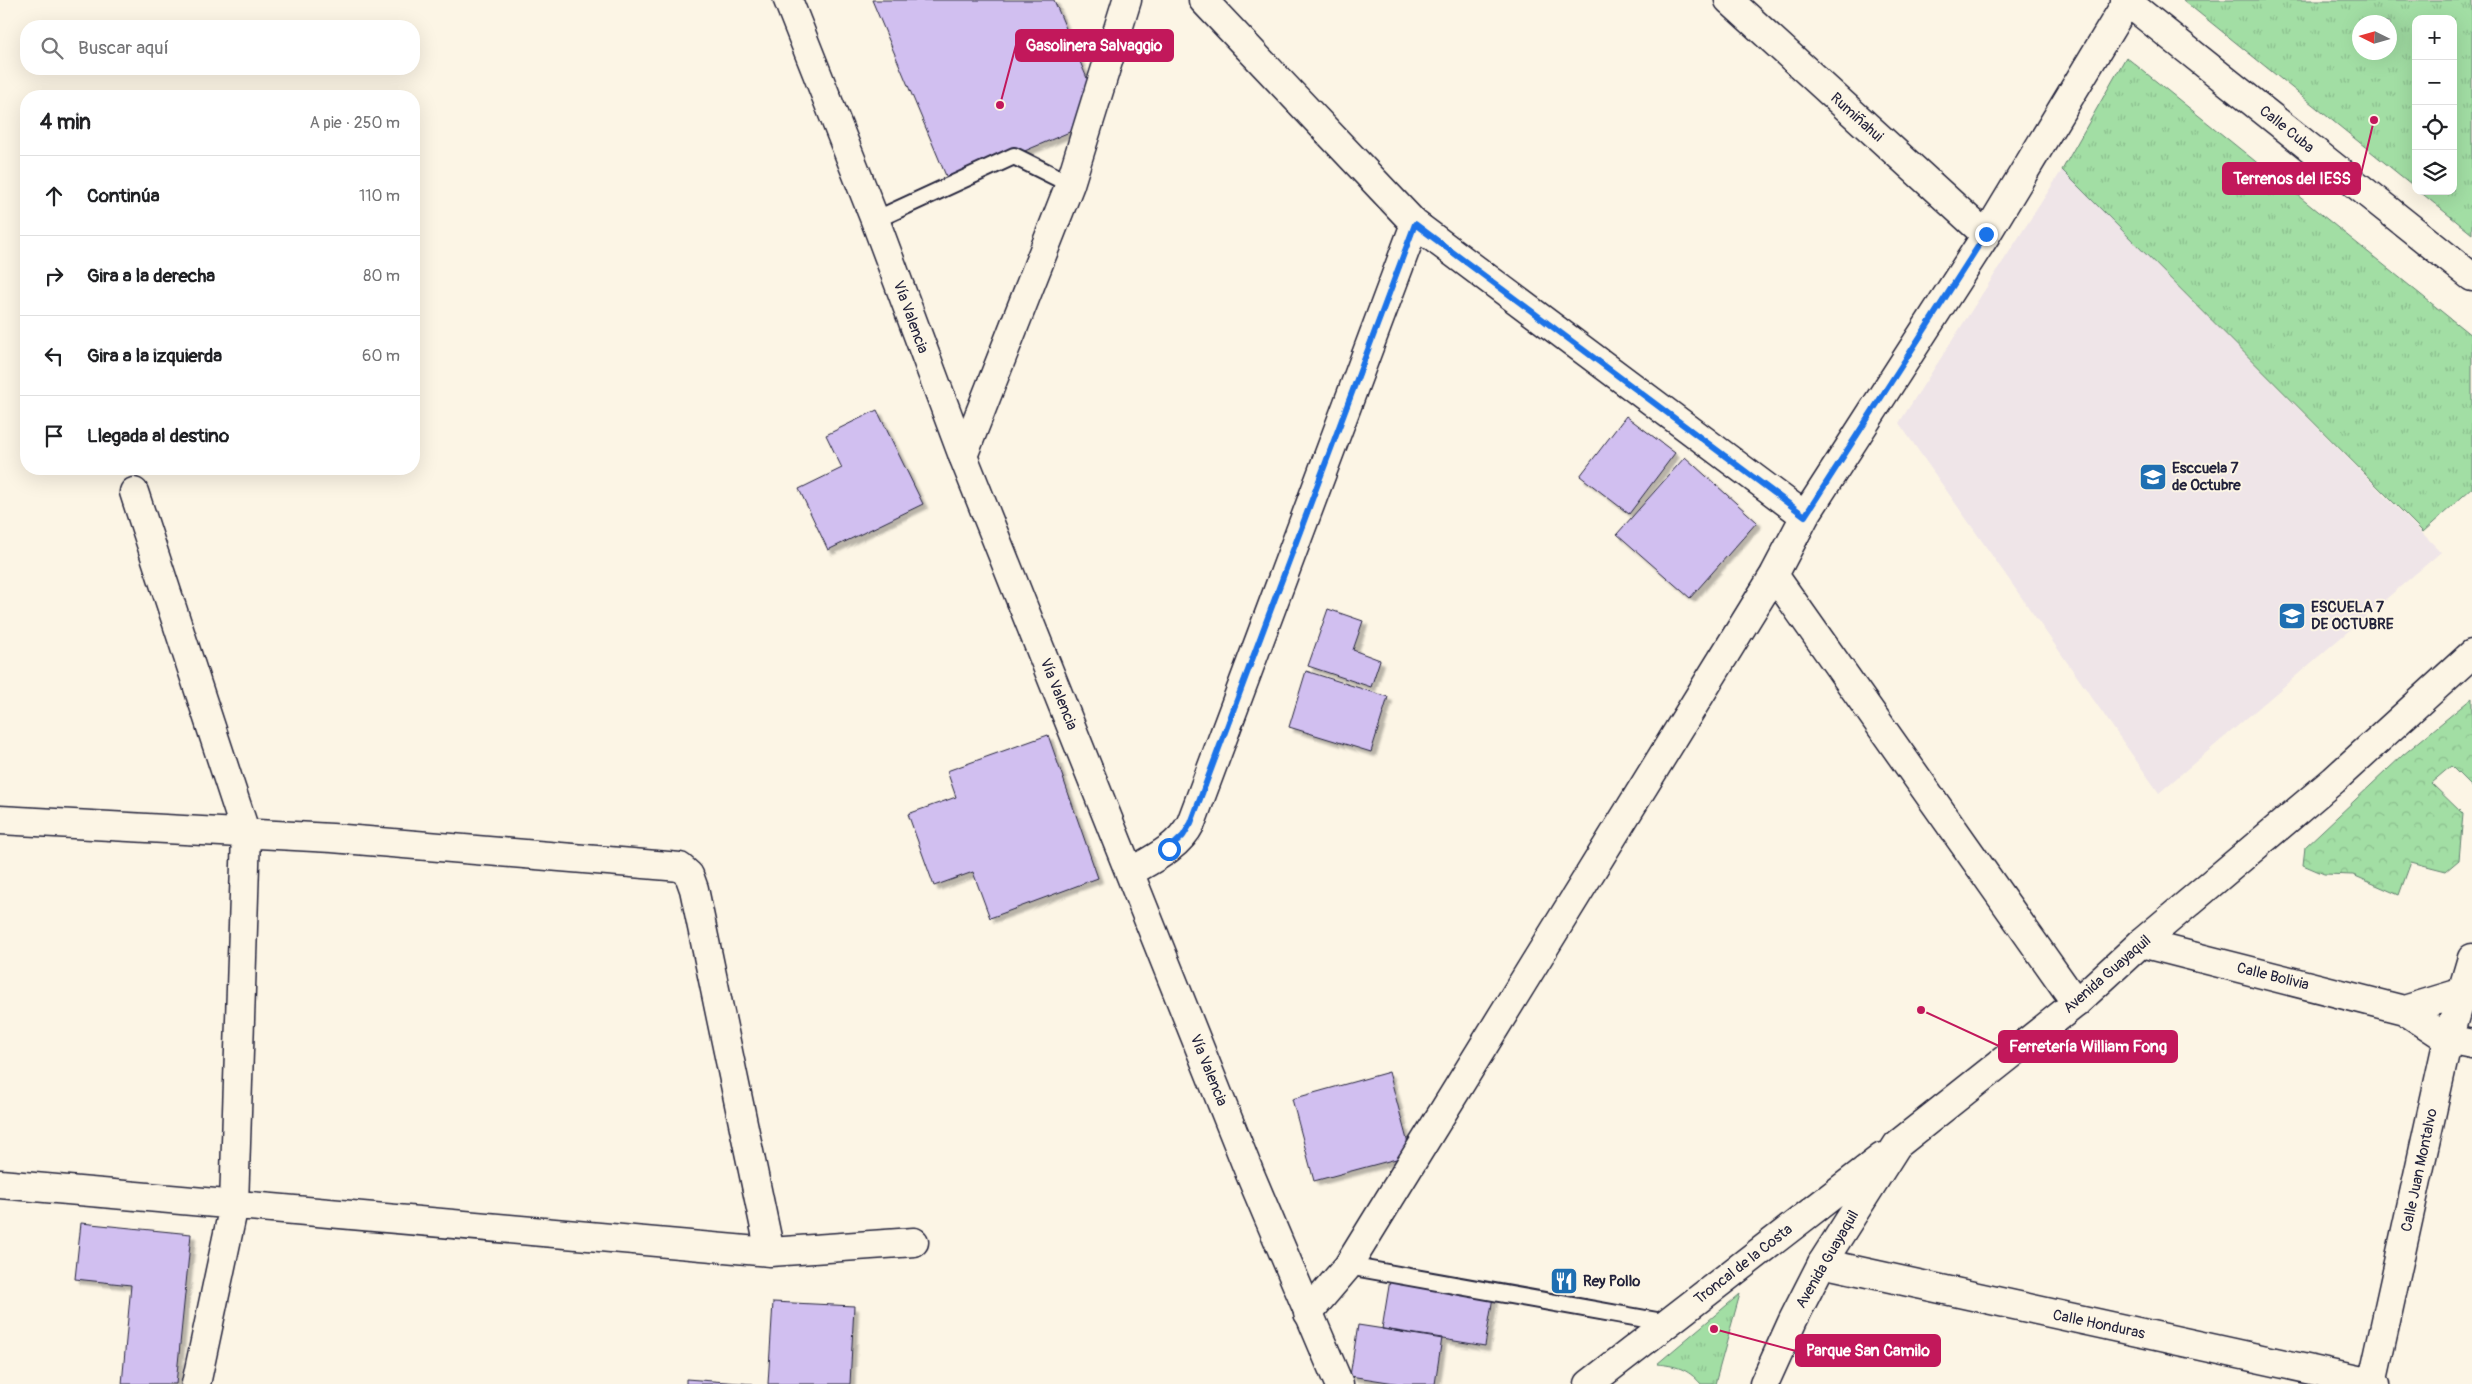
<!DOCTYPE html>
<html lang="es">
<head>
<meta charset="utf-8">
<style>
	:root { --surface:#fff; --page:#f6f6f6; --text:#202124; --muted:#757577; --line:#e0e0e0 }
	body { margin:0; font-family:Pangolin,sans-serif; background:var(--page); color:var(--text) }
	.controls { position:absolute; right:15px; top:15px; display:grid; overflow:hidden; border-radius:10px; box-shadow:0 5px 20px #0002 }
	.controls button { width:45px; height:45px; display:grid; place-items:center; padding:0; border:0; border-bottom:1px solid var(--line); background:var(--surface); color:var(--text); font:25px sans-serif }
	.compass { position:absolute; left:2352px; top:15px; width:45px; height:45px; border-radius:50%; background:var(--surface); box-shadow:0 5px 20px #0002; rotate:275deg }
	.stop { position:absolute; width:15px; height:15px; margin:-11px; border:4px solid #1a73e8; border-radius:50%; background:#fff }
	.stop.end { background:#1a73e8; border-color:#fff; box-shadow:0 1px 5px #0008 }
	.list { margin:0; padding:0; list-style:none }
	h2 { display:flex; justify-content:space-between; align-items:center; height:65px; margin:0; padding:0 20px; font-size:21px }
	h2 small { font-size:16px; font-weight:400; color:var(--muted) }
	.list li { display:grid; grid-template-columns:32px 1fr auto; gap:15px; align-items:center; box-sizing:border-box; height:80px; padding:0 20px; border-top:1px solid var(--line) }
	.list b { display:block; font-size:19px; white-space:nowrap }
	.list em { font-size:16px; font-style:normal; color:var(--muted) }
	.icon { flex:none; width:28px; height:28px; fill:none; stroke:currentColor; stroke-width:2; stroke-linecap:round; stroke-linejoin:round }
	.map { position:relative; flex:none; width:2472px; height:1384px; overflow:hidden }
	.search { position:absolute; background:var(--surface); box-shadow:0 5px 20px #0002; left:20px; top:20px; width:400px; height:55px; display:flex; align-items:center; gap:12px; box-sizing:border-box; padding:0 18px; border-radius:20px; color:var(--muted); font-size:19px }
	.panel { position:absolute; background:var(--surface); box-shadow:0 5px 20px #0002; left:20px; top:90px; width:400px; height:385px; border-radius:20px }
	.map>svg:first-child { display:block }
</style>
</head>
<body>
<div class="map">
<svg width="2472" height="1384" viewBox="0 0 2472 1384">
	<defs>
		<pattern id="grass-tufts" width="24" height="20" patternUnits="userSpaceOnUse" patternTransform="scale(1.25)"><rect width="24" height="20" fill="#a2dea4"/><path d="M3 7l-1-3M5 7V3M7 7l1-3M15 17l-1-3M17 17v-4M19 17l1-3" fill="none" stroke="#8bbe8e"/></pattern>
		<pattern id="forest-crowns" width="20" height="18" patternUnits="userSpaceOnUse" patternTransform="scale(1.25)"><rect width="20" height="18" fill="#a2dea4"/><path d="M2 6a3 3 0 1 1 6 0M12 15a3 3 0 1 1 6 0" fill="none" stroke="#8bbe8e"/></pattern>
		<filter id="shadow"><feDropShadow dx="4.5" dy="4.5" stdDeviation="1" flood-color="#0004"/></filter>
	</defs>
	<rect width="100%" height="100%" fill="#fcf5e5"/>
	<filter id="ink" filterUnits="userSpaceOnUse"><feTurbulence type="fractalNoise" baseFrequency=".02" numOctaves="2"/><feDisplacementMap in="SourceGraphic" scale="10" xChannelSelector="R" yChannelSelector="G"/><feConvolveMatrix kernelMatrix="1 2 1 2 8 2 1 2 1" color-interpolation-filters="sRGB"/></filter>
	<g filter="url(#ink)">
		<path fill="#efe5e8" d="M 2062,170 L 2441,552 L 2159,793 L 1899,423 Z"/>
		<path fill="url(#grass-tufts)" stroke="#628070" fill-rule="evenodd" d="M 2183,0 L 2472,0 L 2472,234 L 2419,191 L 2453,191 L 2453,19 L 2416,19 L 2416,188 ZM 2360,22 L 2390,22 L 2390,52 L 2360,52 Z
			M 2126,57 L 2472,336 L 2472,488 L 2423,532 L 2062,170 Z
			M 1740,1294 L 1715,1384 L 1701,1384 C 1687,1368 1676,1366 1657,1364 Z"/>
		<path fill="url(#forest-crowns)" stroke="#628070" d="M 2472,698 L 2472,787 L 2451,766 L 2431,783 L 2463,814 L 2459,860 L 2446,871 L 2411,862 L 2399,895 L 2353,875 L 2324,874 L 2303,865 L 2305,847 L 2403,755 Z"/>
		<path fill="#d1bff0" stroke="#22223b" filter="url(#shadow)" d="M 872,0 L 1054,0 L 1089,83 L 1079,128 L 949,183 Z
			M 877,410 L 923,504 L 828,550 L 799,489 L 842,468 L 826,435 Z
			M 1626,416 L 1675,453 L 1629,514 L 1580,476 Z
			M 1685,457 L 1757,522 L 1690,598 L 1617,534 Z
			M 1328,609 L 1363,621 L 1353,650 L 1380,660 L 1371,687 L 1308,666 Z
			M 1306,671 L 1388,697 L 1371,752 L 1289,727 Z
			M 1048,735 L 1098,878 L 990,918 L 973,872 L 934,886 L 908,814 L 956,797 L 947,771 Z
			M 1389,1072 L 1411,1155 L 1314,1181 L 1292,1099 Z
			M 81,1223 L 191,1234 L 176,1384 L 122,1384 L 131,1285 L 75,1279 Z
			M 1390,1280 L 1493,1297 L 1485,1346 L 1382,1329 Z
			M 773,1302 L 854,1306 L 850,1384 L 768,1384 Z
			M 1358,1325 L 1442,1338 L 1435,1384 L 1401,1384 L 1350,1376 Z
			M 686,1379 L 753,1384 L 686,1384 Z"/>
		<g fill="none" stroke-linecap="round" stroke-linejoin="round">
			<g stroke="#22223b" stroke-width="20">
				<path id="lane" d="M 875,220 L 1014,156 L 1070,184
					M 1348,1266 L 1668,1323"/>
			</g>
			<g stroke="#22223b" stroke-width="31">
				<path id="street" d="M 1203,0 L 1415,224 L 1805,516
					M 1729,0 L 1986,235
					M 2125,0 L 2472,277
					M 963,456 L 1070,184 L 1127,0
					M 134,492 L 246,834 L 234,1205 L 196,1384
					M 1774,575 L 2076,1003
					M 0,820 L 332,838 L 680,867 L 689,875 L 694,889 L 770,1252
					M 1130,872 C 1153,859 1179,847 1191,823 L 1415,224
					M 2141,943 L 2404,1010 L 2448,1039 L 2472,1044
					M 2404,1010 L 2460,993 L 2472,995
					M 0,1184 L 770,1252 L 914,1242
					M 1822,1263 L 2376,1384
					M 1308,1313 L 1348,1266 L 1774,575 L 1805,516 L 1986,235 L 2128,0
					M 2372,1384 L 2448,1039 L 2472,958"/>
			</g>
			<g stroke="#22223b" stroke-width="31">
				<path id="highway" d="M 788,0 L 875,220 L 963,456 L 1250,1174 L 1339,1384
					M 1589,1384 L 1882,1157
					M 1764,1384 L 1793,1320 L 1822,1263 L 1897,1145 L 2076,1003 L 2141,943 L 2334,780 L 2472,654"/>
			</g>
			<use href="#lane" stroke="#fcf5e5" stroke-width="16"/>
			<use href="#street" stroke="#fcf5e5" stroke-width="28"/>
			<use href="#highway" stroke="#fcf5e5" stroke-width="28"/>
		</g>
	</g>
	<g fill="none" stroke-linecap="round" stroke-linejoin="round" filter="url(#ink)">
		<path stroke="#1a73e8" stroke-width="6" d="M 1169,849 L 1183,836 L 1191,823 L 1415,224 L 1805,516 L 1986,234"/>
	</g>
	<defs>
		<g id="school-square" transform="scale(1.4375)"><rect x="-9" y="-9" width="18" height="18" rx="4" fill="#1f6fb2" stroke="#fcf5e5"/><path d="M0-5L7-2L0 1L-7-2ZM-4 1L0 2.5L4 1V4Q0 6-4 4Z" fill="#fff"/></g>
		<g id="restaurant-square" transform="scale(1.4375)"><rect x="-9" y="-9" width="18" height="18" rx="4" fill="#1f6fb2" stroke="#fcf5e5"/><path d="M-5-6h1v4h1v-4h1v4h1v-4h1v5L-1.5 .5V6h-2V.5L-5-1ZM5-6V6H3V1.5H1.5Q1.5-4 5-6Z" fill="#fff"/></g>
	</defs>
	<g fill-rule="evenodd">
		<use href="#school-square" x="2153" y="477"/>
		<use href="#school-square" x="2292" y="616"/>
		<use href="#restaurant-square" x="1564" y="1281"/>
	</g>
	<g text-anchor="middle" stroke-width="4" stroke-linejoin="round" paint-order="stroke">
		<g font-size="15" fill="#22223b" stroke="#fcf5e5">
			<text transform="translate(1857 117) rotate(42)" y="5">Rumiñahui</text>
			<text transform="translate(2287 129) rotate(39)" y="5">Calle Cuba</text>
			<text transform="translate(911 317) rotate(70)" y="5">Vía Valencia</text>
			<text transform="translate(1059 694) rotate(68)" y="5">Vía Valencia</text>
			<text transform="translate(2107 974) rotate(-41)" y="5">Avenida Guayaquil</text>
			<text transform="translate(2273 976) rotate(14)" y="5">Calle Bolivia</text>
			<text transform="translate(1209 1070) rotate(68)" y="5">Vía Valencia</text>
			<text transform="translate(2419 1170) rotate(-78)" y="5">Calle Juan Montalvo</text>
			<text transform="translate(1827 1259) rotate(-60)" y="5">Avenida Guayaquil</text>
			<text transform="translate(1743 1264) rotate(-38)" y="5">Troncal de la Costa</text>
			<text transform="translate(2099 1324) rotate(12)" y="5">Calle Honduras</text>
		</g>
		<g font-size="15" font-weight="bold" fill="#22223b" stroke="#fcf5e5" text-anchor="start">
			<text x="2172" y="473">Esccuela 7<tspan x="2172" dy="17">de Octubre</tspan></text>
			<text x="2311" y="612">ESCUELA 7<tspan x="2311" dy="17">DE OCTUBRE</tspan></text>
			<text x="1583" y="1286">Rey Pollo</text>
		</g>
	</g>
	<path fill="none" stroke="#c2185b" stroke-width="2" d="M1000 105L1016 45M2374 120L2360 178M1921 1010L1999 1046M1714 1329L1796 1351"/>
	<g fill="#c2185b" stroke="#fcf5e5" stroke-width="2">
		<circle cx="1000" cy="105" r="5"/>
		<circle cx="2374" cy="120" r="5"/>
		<circle cx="1921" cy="1010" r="5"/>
		<circle cx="1714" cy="1329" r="5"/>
	</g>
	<g fill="#c2185b" stroke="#c2185b" stroke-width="2">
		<rect x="1016" y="30" width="157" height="31" rx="5"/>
		<rect x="2223" y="163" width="137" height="31" rx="5"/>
		<rect x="1999" y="1031" width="178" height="31" rx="5"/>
		<rect x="1796" y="1335" width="144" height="31" rx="5"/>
	</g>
	<g font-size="16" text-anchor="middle" font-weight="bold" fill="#fff">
		<text x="1094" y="51">Gasolinera Salvaggio</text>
		<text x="2292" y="184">Terrenos del IESS</text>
		<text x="2088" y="1052">Ferretería William Fong</text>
		<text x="1868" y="1356">Parque San Camilo</text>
	</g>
</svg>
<div class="controls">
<button>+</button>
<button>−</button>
<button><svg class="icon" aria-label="locate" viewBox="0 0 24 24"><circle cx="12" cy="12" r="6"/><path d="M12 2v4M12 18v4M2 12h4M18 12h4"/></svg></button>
<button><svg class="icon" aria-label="layers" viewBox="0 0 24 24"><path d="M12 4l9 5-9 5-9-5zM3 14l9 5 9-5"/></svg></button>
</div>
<svg class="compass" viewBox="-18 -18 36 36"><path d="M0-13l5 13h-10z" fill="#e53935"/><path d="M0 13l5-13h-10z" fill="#757577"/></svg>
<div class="stop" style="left:1169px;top:849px"></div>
<div class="stop end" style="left:1986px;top:234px"></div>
<div class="search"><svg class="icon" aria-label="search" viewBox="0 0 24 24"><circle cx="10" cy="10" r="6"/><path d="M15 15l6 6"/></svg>Buscar aquí</div>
<section class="panel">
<h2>4 min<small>A pie · 250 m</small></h2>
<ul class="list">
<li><svg class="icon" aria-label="ahead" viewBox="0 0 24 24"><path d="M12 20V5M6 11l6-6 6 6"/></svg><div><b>Continúa</b></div><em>110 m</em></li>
<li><svg class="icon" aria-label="right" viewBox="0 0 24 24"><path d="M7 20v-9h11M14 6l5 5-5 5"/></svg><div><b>Gira a la derecha</b></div><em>80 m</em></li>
<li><svg class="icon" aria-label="left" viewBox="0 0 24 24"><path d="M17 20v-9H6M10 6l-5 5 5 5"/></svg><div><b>Gira a la izquierda</b></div><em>60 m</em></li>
<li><svg class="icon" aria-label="arrive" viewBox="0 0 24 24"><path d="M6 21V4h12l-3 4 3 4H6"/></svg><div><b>Llegada al destino</b></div></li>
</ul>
</section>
</div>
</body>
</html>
